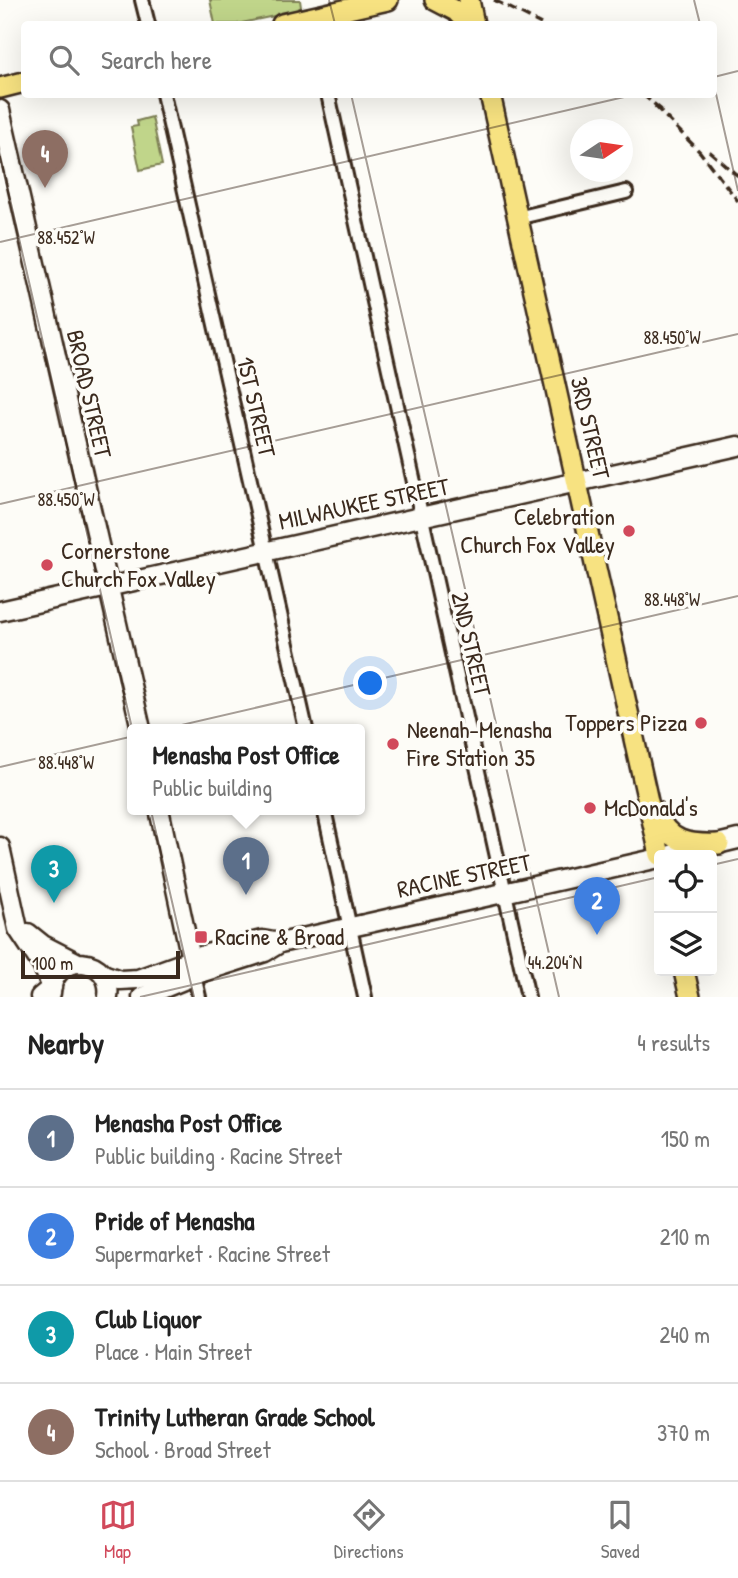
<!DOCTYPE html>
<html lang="en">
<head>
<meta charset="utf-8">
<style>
	:root { --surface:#fff; --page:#f2f2f2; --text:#222; --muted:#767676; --line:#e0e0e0; --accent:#d1495b }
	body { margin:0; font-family:"Patrick Hand",sans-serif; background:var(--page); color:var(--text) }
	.controls { position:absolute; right:21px; bottom:21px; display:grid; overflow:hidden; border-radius:7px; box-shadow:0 7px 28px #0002 }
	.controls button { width:63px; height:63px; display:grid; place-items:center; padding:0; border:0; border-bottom:2px solid var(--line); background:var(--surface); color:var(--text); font:35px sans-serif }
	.compass { position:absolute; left:570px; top:119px; width:63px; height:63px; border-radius:50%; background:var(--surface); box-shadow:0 7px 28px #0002; rotate:77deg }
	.scale { position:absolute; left:21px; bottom:18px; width:159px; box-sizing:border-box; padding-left:7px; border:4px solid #3b2a1e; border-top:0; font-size:19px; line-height:24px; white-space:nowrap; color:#3b2a1e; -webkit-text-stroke:5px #fdfcf7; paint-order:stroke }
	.you { position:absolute; left:371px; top:684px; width:24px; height:24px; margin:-18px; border:5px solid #fff; border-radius:50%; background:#1a73e8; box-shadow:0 0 0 10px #1a73e833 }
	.badge { display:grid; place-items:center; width:46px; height:46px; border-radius:50%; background:var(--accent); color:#fff; font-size:23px; font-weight:700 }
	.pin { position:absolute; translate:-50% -58px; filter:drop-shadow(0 2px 4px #0008) }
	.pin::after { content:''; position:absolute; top:37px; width:24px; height:21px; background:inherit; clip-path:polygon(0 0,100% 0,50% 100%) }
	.popup { position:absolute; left:127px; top:724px; width:238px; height:91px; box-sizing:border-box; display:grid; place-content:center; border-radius:7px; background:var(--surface); filter:drop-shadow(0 2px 5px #0005); font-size:23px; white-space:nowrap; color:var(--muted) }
	.popup b { font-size:26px; color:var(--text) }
	.popup::after { content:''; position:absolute; left:50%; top:100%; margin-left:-14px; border:14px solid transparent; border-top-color:var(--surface) }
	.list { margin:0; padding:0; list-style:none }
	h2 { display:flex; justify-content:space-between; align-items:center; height:91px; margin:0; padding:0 28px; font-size:30px }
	h2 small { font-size:23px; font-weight:400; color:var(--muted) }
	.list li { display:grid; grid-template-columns:46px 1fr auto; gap:21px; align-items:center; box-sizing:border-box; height:98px; padding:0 28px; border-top:2px solid var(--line) }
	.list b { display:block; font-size:26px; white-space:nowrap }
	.list p { margin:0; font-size:23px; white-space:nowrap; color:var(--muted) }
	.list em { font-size:23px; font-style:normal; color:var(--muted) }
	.icon { flex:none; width:38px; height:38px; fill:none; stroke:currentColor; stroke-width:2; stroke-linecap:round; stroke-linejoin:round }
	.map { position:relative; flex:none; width:738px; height:997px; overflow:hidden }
	.search { position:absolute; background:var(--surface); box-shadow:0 7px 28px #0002; left:21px; right:21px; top:21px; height:77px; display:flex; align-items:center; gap:18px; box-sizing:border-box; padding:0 24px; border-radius:7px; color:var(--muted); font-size:26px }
	.sheet { height:483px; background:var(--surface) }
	nav { display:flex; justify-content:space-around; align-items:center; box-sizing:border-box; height:98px; border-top:2px solid var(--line); background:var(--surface); font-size:19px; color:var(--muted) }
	nav a { display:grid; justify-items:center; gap:4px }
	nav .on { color:var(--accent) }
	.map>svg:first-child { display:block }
</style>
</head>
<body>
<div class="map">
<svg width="738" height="997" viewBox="0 0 738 997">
	<rect width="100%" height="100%" fill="#fdfcf7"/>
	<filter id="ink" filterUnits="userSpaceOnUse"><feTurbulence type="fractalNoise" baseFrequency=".0143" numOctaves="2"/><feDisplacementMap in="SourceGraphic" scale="14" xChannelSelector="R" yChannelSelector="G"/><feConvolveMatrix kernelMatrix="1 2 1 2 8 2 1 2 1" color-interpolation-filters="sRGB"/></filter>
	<g filter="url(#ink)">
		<path fill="#c0d58a" stroke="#7e8054" stroke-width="2" d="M 210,0 L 300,0 L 301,7 L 293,12 L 237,24 L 215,24 Z
			M 152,117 L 162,165 L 140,170 L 131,127 L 138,126 L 137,121 Z"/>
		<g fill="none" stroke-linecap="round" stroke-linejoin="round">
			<g stroke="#3b2a1e" stroke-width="18">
				<path id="street" d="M 142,0 L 148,24
					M 163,94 L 306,729
					M 328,94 L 528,997
					M 517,218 L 626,192
					M 324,809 L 365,997
					M 194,975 L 199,997"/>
			</g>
			<g stroke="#3b2a1e" stroke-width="23">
				<path id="secondary" d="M 0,110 L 141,729
					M 0,611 L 738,446
					M 159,809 L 191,959
					M 0,847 L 18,929 L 42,965 L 52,987 L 40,997
					M 671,855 L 738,839
					M 28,933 L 43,945 L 78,963
					M 103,974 L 120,980 L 138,979 L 207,954 L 262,940 L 280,943
					M 51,993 C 53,950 114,955 108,997
					M 142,997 L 203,972 L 265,952 L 280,943 L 659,858"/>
			</g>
			<g stroke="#3b2a1e" stroke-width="24">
				<path id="primary" d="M 435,0 L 456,11 L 468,24
					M 469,0 L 474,24
					M 282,24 L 388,0
					M 0,88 L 24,82
					M 490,94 L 660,855
					M 655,811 C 669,843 687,845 719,844
					M 684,971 L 690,997"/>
			</g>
			<use href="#street" stroke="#fdfcf7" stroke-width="12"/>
			<use href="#secondary" stroke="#fdfcf7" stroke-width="18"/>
			<use href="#primary" stroke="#f7e281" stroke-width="19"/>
			<path stroke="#3b2a1e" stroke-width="3.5" stroke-dasharray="10 5" stroke-linecap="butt" d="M 494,0 L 541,24
				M 642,94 L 664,112
				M 655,106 L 700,152 L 738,201
				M 709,151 L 738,176"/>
		</g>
	</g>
	<path fill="none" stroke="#3b2a1e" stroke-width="2" stroke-opacity="0.45" d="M 329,0 L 335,24M 694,0 L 700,24M 714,77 L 738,71M 714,85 L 738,191M 351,94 L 559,997M 0,156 L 194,997M 0,242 L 637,94M 0,504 L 738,334M 0,767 L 738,596M 712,865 L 738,859M 140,997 L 659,877"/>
	<g fill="#d1495b" stroke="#fdfcf7" stroke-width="2.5">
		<circle cx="629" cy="531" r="7"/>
		<circle cx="47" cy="565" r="7"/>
		<circle cx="701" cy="723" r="7"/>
		<circle cx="393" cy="744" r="7"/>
		<circle cx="590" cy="808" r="7"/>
		<rect x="194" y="930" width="14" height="14" rx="3.5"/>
	</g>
	<g text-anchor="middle" stroke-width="7" stroke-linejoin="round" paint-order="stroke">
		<g font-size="24" fill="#3b2a1e" stroke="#fdfcf7">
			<text transform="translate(89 394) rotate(77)" y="8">BROAD STREET</text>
			<text transform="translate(256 407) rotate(77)" y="8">1ST STREET</text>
			<text transform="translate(590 428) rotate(77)" y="8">3RD STREET</text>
			<text transform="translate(364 504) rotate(-12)" y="8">MILWAUKEE STREET</text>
			<text transform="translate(471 644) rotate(77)" y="8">2ND STREET</text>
			<text transform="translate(464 876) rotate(-12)" y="8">RACINE STREET</text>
		</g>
		<g font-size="24" fill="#3b2a1e" stroke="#fdfcf7" text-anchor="start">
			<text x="615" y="525" text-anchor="end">Celebration<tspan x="615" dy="28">Church Fox Valley</tspan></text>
			<text x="61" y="559">Cornerstone<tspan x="61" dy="28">Church Fox Valley</tspan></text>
			<text x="687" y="731" text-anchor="end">Toppers Pizza</text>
			<text x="407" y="738">Neenah-Menasha<tspan x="407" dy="28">Fire Station 35</tspan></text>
			<text x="604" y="816">McDonald's</text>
			<text x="215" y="945">Racine &amp; Broad</text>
		</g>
	</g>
	<g font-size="18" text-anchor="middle" fill="#3b2a1e" stroke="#fdfcf7" stroke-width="7" stroke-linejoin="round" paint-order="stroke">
		<text x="66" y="244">88.452°W</text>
		<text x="672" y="344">88.450°W</text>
		<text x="66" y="506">88.450°W</text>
		<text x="672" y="606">88.448°W</text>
		<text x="66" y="769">88.448°W</text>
		<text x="555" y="969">44.204°N</text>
	</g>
</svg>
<div class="controls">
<button><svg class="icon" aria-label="locate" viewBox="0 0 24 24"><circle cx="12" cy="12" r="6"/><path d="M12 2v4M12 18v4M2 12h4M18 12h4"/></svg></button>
<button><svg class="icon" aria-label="layers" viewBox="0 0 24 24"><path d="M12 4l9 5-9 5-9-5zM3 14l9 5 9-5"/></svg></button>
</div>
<svg class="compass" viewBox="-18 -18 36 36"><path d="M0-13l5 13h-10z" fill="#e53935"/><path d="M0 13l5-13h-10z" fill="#767676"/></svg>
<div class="scale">100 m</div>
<div class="you"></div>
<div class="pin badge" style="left:246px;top:895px;background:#5c6f8a">1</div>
<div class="popup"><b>Menasha Post Office</b>Public building</div>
<div class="pin badge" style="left:597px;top:935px;background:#3f7fe0">2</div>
<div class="pin badge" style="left:54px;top:903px;background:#0f9aa8">3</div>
<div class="pin badge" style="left:45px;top:188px;background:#8d6e63">4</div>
<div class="search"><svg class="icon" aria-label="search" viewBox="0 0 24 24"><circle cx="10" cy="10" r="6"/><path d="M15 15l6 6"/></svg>Search here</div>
</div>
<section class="sheet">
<h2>Nearby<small>4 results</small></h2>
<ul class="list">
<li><span class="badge" style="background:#5c6f8a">1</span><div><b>Menasha Post Office</b><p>Public building · Racine Street</p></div><em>150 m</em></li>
<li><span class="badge" style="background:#3f7fe0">2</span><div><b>Pride of Menasha</b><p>Supermarket · Racine Street</p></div><em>210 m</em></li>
<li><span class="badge" style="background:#0f9aa8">3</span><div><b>Club Liquor</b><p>Place · Main Street</p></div><em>240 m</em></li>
<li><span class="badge" style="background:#8d6e63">4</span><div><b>Trinity Lutheran Grade School</b><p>School · Broad Street</p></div><em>370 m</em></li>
</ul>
</section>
<nav>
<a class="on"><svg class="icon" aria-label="map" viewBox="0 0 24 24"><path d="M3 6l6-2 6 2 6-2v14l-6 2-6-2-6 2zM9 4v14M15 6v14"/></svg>Map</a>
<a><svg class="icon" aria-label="directions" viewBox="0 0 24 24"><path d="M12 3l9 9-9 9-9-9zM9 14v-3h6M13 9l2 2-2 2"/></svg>Directions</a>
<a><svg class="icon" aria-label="saved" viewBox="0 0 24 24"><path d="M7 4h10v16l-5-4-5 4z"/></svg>Saved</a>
</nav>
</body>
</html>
